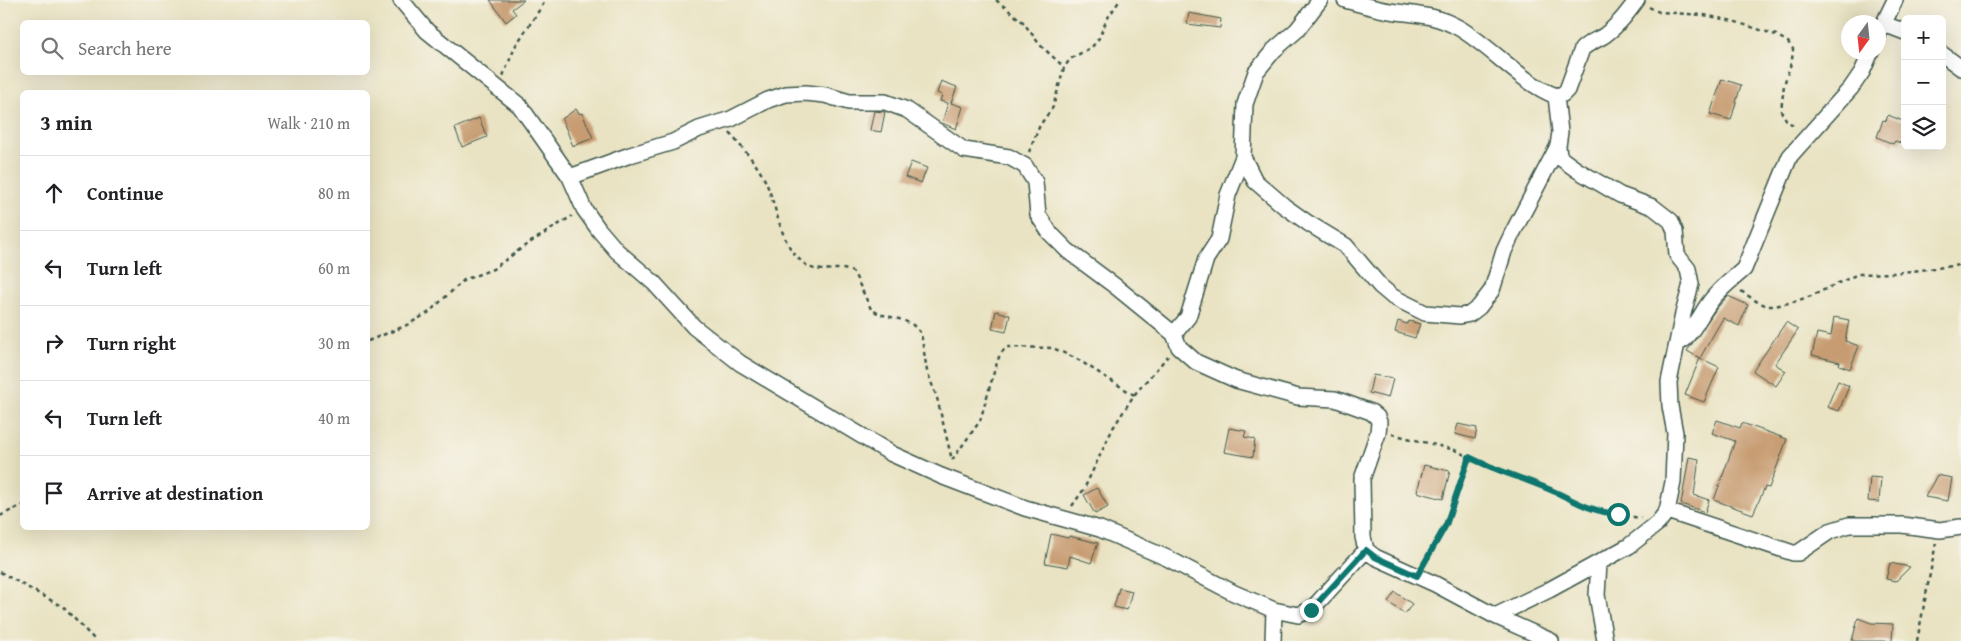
<!DOCTYPE html>
<html lang="en">
<head>
<meta charset="utf-8">
<style>
	:root { --surface:#fff; --page:#f6f6f6; --text:#202124; --muted:#757577; --line:#e0e0e0 }
	body { margin:0; font-family:"Gentium Book Plus",serif; background:var(--page); color:var(--text) }
	.controls { position:absolute; right:15px; top:15px; display:grid; overflow:hidden; border-radius:8px; box-shadow:0 5px 20px #0002 }
	.controls button { width:45px; height:45px; display:grid; place-items:center; padding:0; border:0; border-bottom:1px solid var(--line); background:var(--surface); color:var(--text); font:25px sans-serif }
	.compass { position:absolute; left:1841px; top:15px; width:45px; height:45px; border-radius:50%; background:var(--surface); box-shadow:0 5px 20px #0002; rotate:195deg }
	.stop { position:absolute; width:15px; height:15px; margin:-11px; border:4px solid #0f766e; border-radius:50%; background:#fff }
	.stop.end { background:#0f766e; border-color:#fff; box-shadow:0 1px 5px #0008 }
	.list { margin:0; padding:0; list-style:none }
	h2 { display:flex; justify-content:space-between; align-items:center; height:65px; margin:0; padding:0 20px; font-size:21px }
	h2 small { font-size:16px; font-weight:400; color:var(--muted) }
	.list li { display:grid; grid-template-columns:32px 1fr auto; gap:15px; align-items:center; box-sizing:border-box; height:75px; padding:0 20px; border-top:1px solid var(--line) }
	.list b { display:block; font-size:19px; white-space:nowrap }
	.list em { font-size:16px; font-style:normal; color:var(--muted) }
	.icon { flex:none; width:28px; height:28px; fill:none; stroke:currentColor; stroke-width:2; stroke-linecap:round; stroke-linejoin:round }
	.map { position:relative; flex:none; width:1961px; height:641px; overflow:hidden }
	.search { position:absolute; background:var(--surface); box-shadow:0 5px 20px #0002; left:20px; top:20px; width:350px; height:55px; display:flex; align-items:center; gap:12px; box-sizing:border-box; padding:0 18px; border-radius:8px; color:var(--muted); font-size:19px }
	.panel { position:absolute; background:var(--surface); box-shadow:0 5px 20px #0002; left:20px; top:90px; width:350px; height:440px; border-radius:8px }
	.map>svg:first-child { display:block }
</style>
</head>
<body>
<div class="map">
<svg width="1961" height="641" viewBox="0 0 1961 641">
	<rect width="100%" height="100%" fill="#f7f3e8"/>
	<filter id="ink" filterUnits="userSpaceOnUse"><feTurbulence type="fractalNoise" baseFrequency=".02" numOctaves="2"/><feDisplacementMap in="SourceGraphic" scale="10" xChannelSelector="R" yChannelSelector="G"/><feConvolveMatrix kernelMatrix="1 2 1 2 8 2 1 2 1" color-interpolation-filters="sRGB"/></filter>
	<filter id="wash" filterUnits="userSpaceOnUse"><feTurbulence type="fractalNoise" baseFrequency=".0096" numOctaves="4" result="noise"/><feDisplacementMap in="SourceGraphic" scale="20" xChannelSelector="R" yChannelSelector="G"/><feGaussianBlur stdDeviation="1.12" result="paint"/><feColorMatrix in="noise" values="0 0 0 0 0 0 0 0 0 0 0 0 0 0 0 0 0 1.4 0 .05"/><feComposite in="paint" operator="in"/></filter>
	<g filter="url(#wash)">
		<rect width="100%" height="100%" fill="#e9e3c3"/>
		<g id="blocks">
			<path fill="#c79c72" d="M 490,0 L 524,0 L 512,9 L 516,14 L 506,22 Z
				M 1189,13 L 1221,19 L 1220,28 L 1187,24 Z
				M 1722,79 L 1741,85 L 1731,120 L 1710,114 Z
				M 941,81 L 957,87 L 951,103 L 963,107 L 956,129 L 942,123 L 948,103 L 940,101 L 942,95 L 937,93 Z
				M 576,109 L 580,114 L 582,113 L 593,138 L 573,146 L 562,119 Z
				M 874,111 L 885,112 L 881,132 L 870,130 Z
				M 1888,115 L 1905,122 L 1905,132 L 1901,143 L 1895,141 L 1893,144 L 1877,137 L 1883,120 L 1886,121 Z
				M 479,118 L 487,137 L 462,147 L 455,128 Z
				M 911,162 L 927,168 L 921,183 L 905,177 Z
				M 1728,296 L 1748,305 L 1739,326 L 1723,318 L 1700,358 L 1687,351 L 1716,309 Z
				M 996,311 L 1010,315 L 1006,332 L 992,329 Z
				M 1834,317 L 1849,320 L 1845,341 L 1859,346 L 1850,369 L 1839,365 L 1840,362 L 1812,355 L 1817,333 L 1831,336 Z
				M 1398,321 L 1407,324 L 1409,321 L 1420,324 L 1415,338 L 1395,332 Z
				M 1786,322 L 1798,330 L 1775,364 L 1786,371 L 1776,386 L 1753,371 Z
				M 1700,358 L 1719,367 L 1704,402 L 1685,395 Z
				M 1373,375 L 1393,379 L 1388,398 L 1369,393 Z
				M 1838,381 L 1849,386 L 1839,411 L 1827,407 Z
				M 1717,420 L 1740,428 L 1742,423 L 1787,439 L 1769,488 L 1765,487 L 1753,514 L 1714,500 L 1735,441 L 1712,433 Z
				M 1458,424 L 1477,428 L 1475,439 L 1455,434 Z
				M 1229,428 L 1246,431 L 1244,437 L 1255,439 L 1253,457 L 1224,452 Z
				M 1689,457 L 1699,459 L 1694,495 L 1709,500 L 1705,512 L 1681,504 Z
				M 1424,465 L 1450,471 L 1443,499 L 1417,492 Z
				M 1937,475 L 1952,478 L 1948,501 L 1925,497 Z
				M 1870,477 L 1881,478 L 1879,502 L 1868,501 Z
				M 1097,488 L 1108,507 L 1095,514 L 1084,495 Z
				M 1051,534 L 1068,538 L 1069,536 L 1098,543 L 1091,563 L 1070,556 L 1068,567 L 1045,563 Z
				M 1890,563 L 1910,567 L 1896,581 L 1886,579 Z
				M 1119,588 L 1132,591 L 1127,610 L 1114,607 Z
				M 1395,592 L 1412,604 L 1405,614 L 1388,602 Z
				M 1858,618 L 1871,623 L 1893,624 L 1892,641 L 1852,641 Z"/>
		</g>
	</g>
	<g filter="url(#ink)">
		<use href="#blocks" fill-opacity="0" stroke="#3d5649" stroke-width="1"/>
		<g fill="none" stroke-linecap="round" stroke-linejoin="round">
			<g stroke="#3d5649" stroke-width="18">
				<path id="minor" d="M 401,0 L 427,31 L 520,106 L 570,177 L 584,209 L 599,230 L 617,251 L 654,283 L 694,327 L 740,363 L 892,454 L 941,476 L 1025,508 L 1100,529 L 1167,558 L 1234,593 L 1274,610 L 1298,615 L 1311,610 L 1366,550
					M 1320,0 L 1297,30 L 1274,50 L 1256,72 L 1245,104 L 1243,157 L 1228,195 L 1219,239 L 1206,259 L 1188,317 L 1174,334 L 1179,347 L 1196,362 L 1236,380 L 1298,397 L 1335,399 L 1371,412 L 1377,417 L 1379,422 L 1378,433 L 1362,479 L 1363,537 L 1366,550 L 1375,557 L 1435,584 L 1495,616 L 1551,641
					M 1345,0 C 1360,4 1375,9 1390,11 C 1417,15 1434,14 1459,28 C 1493,48 1520,82 1556,96 L 1563,94 L 1567,90 L 1582,49 C 1589,42 1598,40 1605,35 C 1619,25 1627,13 1637,0
					M 1884,24 L 1905,32
					M 1878,35 L 1895,0
					M 1942,54 L 1961,68
					M 1243,157 L 1255,181 L 1284,206 L 1308,223 L 1346,246 L 1380,286 L 1393,297 L 1425,313 L 1460,316 L 1470,314 L 1479,307 L 1492,290 L 1504,251 L 1512,234 L 1558,146
					M 570,177 L 630,155 L 673,142 L 699,129 L 731,119 L 768,100 L 786,94 L 806,93 L 825,95 L 849,102 L 885,102 L 907,110 L 964,150 L 1009,157 L 1025,166 L 1035,182 L 1038,215 L 1050,233 L 1068,251 L 1115,286 L 1174,334
					M 1677,344 C 1694,334 1700,313 1713,298 C 1722,287 1733,279 1744,269 L 1790,156 L 1851,88 L 1862,72 L 1871,52
					M 1667,511 L 1793,553 L 1798,553 L 1830,531 L 1849,525 L 1902,525 L 1940,530 L 1961,527
					M 1599,563 L 1597,595 L 1605,641
					M 1495,616 L 1549,590 L 1629,546 L 1658,523 L 1667,511 L 1673,482 L 1675,433 L 1670,406 L 1669,382 L 1683,314 L 1691,284 L 1688,269 L 1677,255 L 1675,231 L 1671,221 L 1653,207 L 1620,195 L 1577,170 L 1559,157 L 1558,146 L 1560,132 L 1556,96
					M 1273,641 L 1274,610"/>
			</g>
			<path stroke="#3d5649" stroke-width="2.5" stroke-dasharray="4 4" stroke-linecap="butt" d="M 996,0 L 1023,22 L 1040,45 L 1064,67
				M 1649,7 L 1659,12 L 1704,15 L 1733,21 L 1776,35 L 1788,42 L 1793,49 L 1792,60 L 1784,85 L 1781,111 L 1787,121 L 1796,127
				M 503,76 L 516,45 L 546,0
				M 730,133 C 740,146 753,159 761,173 C 779,203 776,243 806,265 C 821,276 839,263 854,273 L 871,309 L 879,314 L 903,320 L 913,325 L 921,333 L 927,371 L 937,398 L 952,460
				M 1029,152 L 1040,125 L 1053,107 L 1064,68 L 1070,59 L 1092,47 L 1099,38 L 1107,19 L 1120,0
				M 1741,291 L 1756,301 L 1767,306 L 1775,306 L 1793,302 L 1811,296 L 1858,274 L 1895,273 L 1961,265
				M 368,341 L 405,326 L 428,313 L 464,280 L 493,269 L 526,245 L 572,216
				M 1392,434 L 1455,450 L 1486,466 L 1547,488 L 1579,504 L 1605,513 L 1641,518
				M 952,460 L 980,421 L 994,372 L 1000,354 L 1007,347 L 1053,348 L 1077,359 L 1134,395
				M 1072,506 L 1084,489 L 1113,428 L 1134,395 L 1168,356
				M 0,516 L 22,505
				M 1424,564 L 1446,525 L 1469,457
				M 0,572 L 63,607 L 96,641
				M 1917,641 L 1936,543"/>
			<use href="#minor" stroke="#fff" stroke-width="15"/>
		</g>
	</g>
	<g fill="none" stroke-linecap="round" stroke-linejoin="round" filter="url(#ink)">
		<path stroke="#0f766e" stroke-width="6" d="M 1311,610 L 1366,550 L 1375,557 L 1417,576 L 1446,525 L 1469,457 C 1494,470 1520,477 1546,488 C 1571,498 1589,512 1618,514"/>
	</g>
</svg>
<div class="controls">
<button>+</button>
<button>−</button>
<button><svg class="icon" aria-label="layers" viewBox="0 0 24 24"><path d="M12 4l9 5-9 5-9-5zM3 14l9 5 9-5"/></svg></button>
</div>
<svg class="compass" viewBox="-18 -18 36 36"><path d="M0-13l5 13h-10z" fill="#e53935"/><path d="M0 13l5-13h-10z" fill="#757577"/></svg>
<div class="stop" style="left:1618px;top:514px"></div>
<div class="stop end" style="left:1311px;top:610px"></div>
<div class="search"><svg class="icon" aria-label="search" viewBox="0 0 24 24"><circle cx="10" cy="10" r="6"/><path d="M15 15l6 6"/></svg>Search here</div>
<section class="panel">
<h2>3 min<small>Walk · 210 m</small></h2>
<ul class="list">
<li><svg class="icon" aria-label="ahead" viewBox="0 0 24 24"><path d="M12 20V5M6 11l6-6 6 6"/></svg><div><b>Continue</b></div><em>80 m</em></li>
<li><svg class="icon" aria-label="left" viewBox="0 0 24 24"><path d="M17 20v-9H6M10 6l-5 5 5 5"/></svg><div><b>Turn left</b></div><em>60 m</em></li>
<li><svg class="icon" aria-label="right" viewBox="0 0 24 24"><path d="M7 20v-9h11M14 6l5 5-5 5"/></svg><div><b>Turn right</b></div><em>30 m</em></li>
<li><svg class="icon" aria-label="left" viewBox="0 0 24 24"><path d="M17 20v-9H6M10 6l-5 5 5 5"/></svg><div><b>Turn left</b></div><em>40 m</em></li>
<li><svg class="icon" aria-label="arrive" viewBox="0 0 24 24"><path d="M6 21V4h12l-3 4 3 4H6"/></svg><div><b>Arrive at destination</b></div></li>
</ul>
</section>
</div>
</body>
</html>
